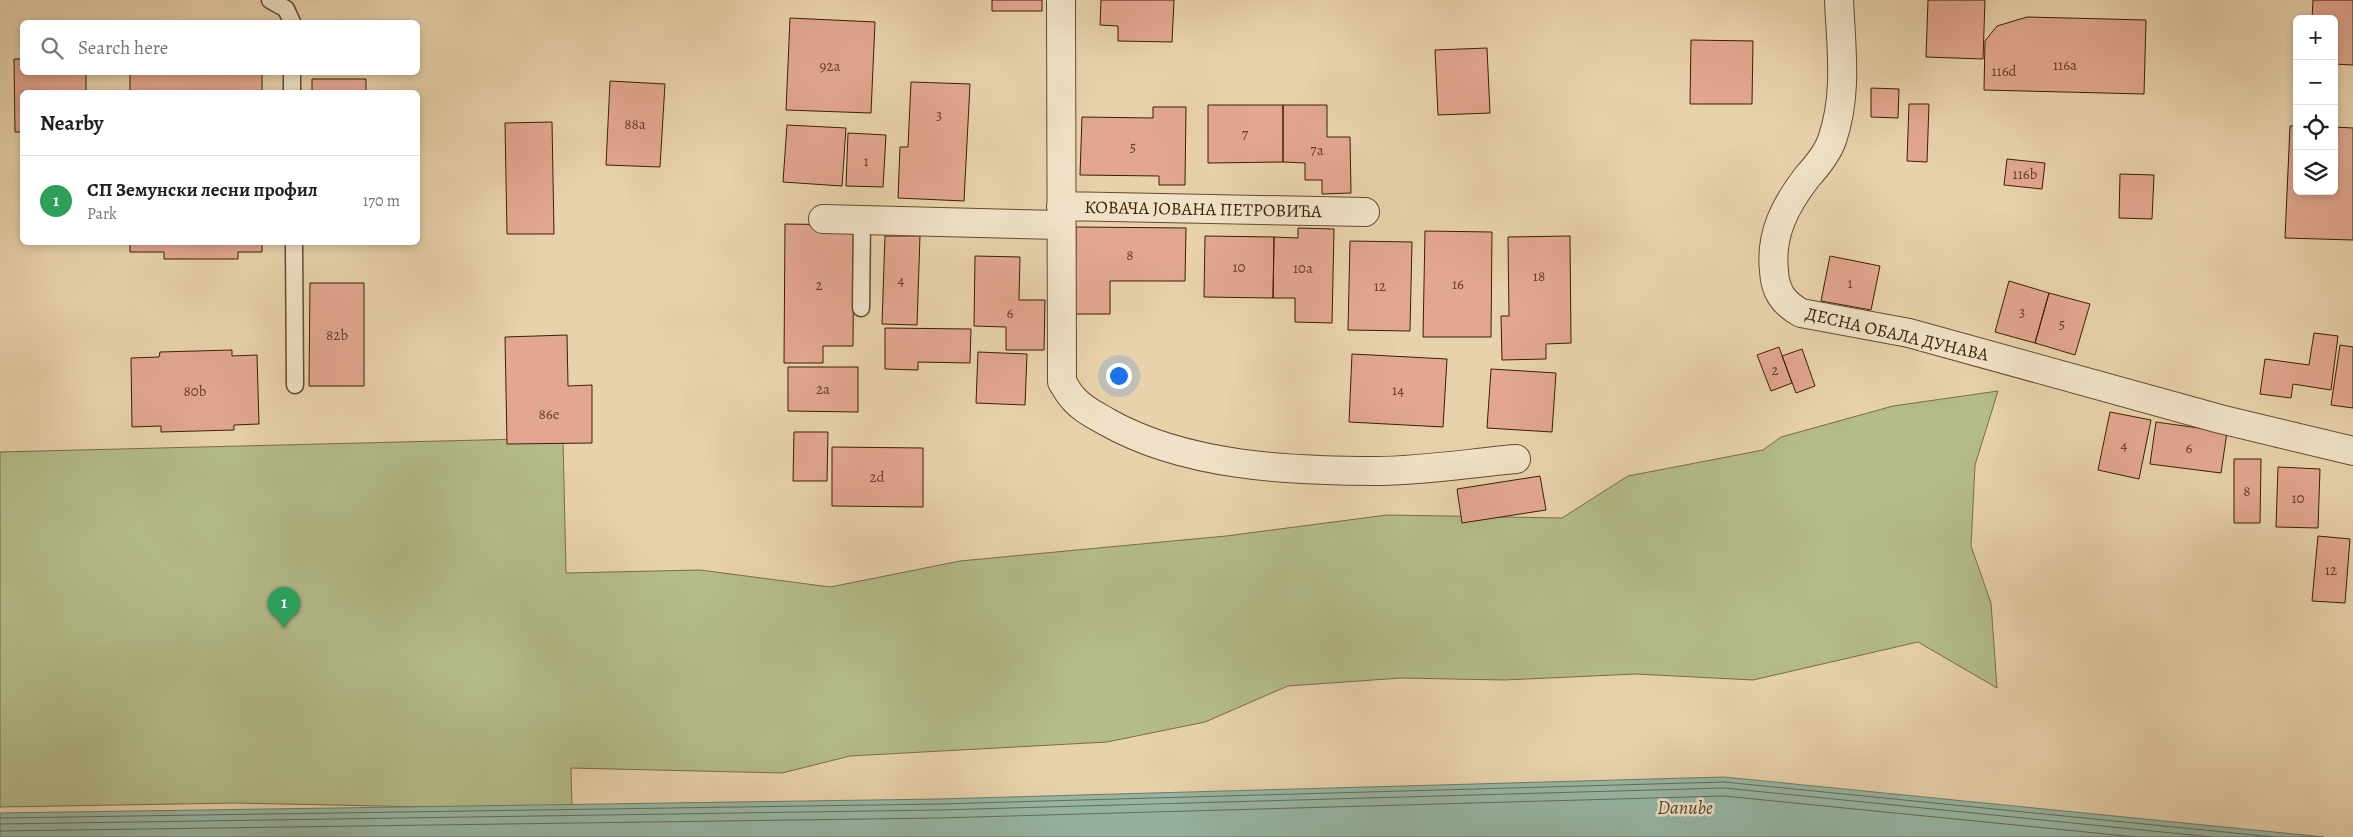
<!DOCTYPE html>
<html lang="en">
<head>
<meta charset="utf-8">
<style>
	:root { --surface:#fff; --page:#f2f2f2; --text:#202124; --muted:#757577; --line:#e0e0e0; --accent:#8f2418 }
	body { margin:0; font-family:Alegreya,serif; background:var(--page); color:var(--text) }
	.controls { position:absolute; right:15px; top:15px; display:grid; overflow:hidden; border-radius:8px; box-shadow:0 2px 8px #0003 }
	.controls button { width:45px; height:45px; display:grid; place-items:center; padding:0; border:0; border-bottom:1px solid var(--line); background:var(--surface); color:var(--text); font:25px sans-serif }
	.you { position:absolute; left:1118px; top:375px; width:18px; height:18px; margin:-12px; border:4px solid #fff; border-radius:50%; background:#1a73e8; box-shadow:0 0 0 8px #1a73e833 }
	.badge { display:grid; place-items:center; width:32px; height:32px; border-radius:50%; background:var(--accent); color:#fff; font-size:16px; font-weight:700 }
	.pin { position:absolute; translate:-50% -41px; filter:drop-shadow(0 1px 2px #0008) }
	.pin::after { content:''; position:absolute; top:26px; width:18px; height:15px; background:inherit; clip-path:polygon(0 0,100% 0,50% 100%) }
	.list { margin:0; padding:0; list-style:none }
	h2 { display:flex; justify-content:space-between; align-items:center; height:65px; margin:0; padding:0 20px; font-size:21px }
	h2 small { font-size:16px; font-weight:400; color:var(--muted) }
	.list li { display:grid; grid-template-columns:32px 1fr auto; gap:15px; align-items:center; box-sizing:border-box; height:90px; padding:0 20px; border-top:1px solid var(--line) }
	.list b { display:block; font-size:19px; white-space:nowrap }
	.list p { margin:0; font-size:16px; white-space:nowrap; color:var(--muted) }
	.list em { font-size:16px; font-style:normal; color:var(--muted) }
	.icon { flex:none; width:28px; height:28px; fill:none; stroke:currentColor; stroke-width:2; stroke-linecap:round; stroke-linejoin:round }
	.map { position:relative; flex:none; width:2353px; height:837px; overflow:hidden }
	.search { position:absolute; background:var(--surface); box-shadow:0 2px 8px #0003; left:20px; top:20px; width:400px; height:55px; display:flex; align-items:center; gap:12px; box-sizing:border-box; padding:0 18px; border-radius:8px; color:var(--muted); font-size:19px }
	.panel { position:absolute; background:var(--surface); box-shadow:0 2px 8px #0003; left:20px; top:90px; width:400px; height:155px; border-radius:8px }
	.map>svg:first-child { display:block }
</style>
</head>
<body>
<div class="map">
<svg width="2353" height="837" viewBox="0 0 2353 837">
	<rect width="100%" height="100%" fill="#e8d2ab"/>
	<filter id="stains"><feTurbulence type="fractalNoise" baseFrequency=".004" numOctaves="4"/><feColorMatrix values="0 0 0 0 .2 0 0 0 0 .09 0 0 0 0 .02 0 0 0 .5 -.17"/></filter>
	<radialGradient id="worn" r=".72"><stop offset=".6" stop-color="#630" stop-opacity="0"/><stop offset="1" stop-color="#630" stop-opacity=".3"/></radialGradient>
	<path fill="#b4bc8a" stroke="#786d46" d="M 1998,391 L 1975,465 L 1971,546 L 1991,603 L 1997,688 L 1918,642 L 1753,680 L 1636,674 L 1504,680 L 1401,678 L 1288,686 L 1205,722 L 1107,742 L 850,756 L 782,773 L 571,768 L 572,810 L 235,803 L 0,807 L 0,452 L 563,438 L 566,573 L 700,570 L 830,587 L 960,561 L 1226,536 L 1387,515 L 1562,518 L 1628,476 L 1763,450 L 1781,437 L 1893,406 Z"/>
	<path fill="#97b8a7" stroke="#727a65" d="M 1724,777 L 2324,837 L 0,837 L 0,813 L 939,799 Z"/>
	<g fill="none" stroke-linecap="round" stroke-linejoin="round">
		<path stroke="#696b55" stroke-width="1" d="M 0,818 L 939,804 L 1724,782 L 2274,837
			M 0,824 L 939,810 L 1724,788 L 2212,837
			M 0,831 L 939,818 L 1724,796 L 2136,837"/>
	</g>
	<path fill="#e3a791" stroke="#3b1e03" d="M 992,0 L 1042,0 L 1042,11 L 992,11 Z
		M 1101,0 L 1174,0 L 1172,42 L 1118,41 L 1118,26 L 1100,25 Z
		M 1928,0 L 1985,0 L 1983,59 L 1926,57 Z
		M 2313,0 L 2353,0 L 2353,65 L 2334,64 L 2334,19 L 2312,19 Z
		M 2027,17 L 2146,20 L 2144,94 L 1984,90 L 1985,41 L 1997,26 Z
		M 790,18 L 875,22 L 871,113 L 786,110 Z
		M 1691,40 L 1753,41 L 1752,104 L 1690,104 Z
		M 1487,48 L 1490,113 L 1438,115 L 1435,50 Z
		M 14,59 L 22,59 L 22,72 L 86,72 L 86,92 L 22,92 L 22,132 L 15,132 Z
		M 130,72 L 262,72 L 262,92 L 130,92 Z
		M 312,79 L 366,79 L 366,92 L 312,92 Z
		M 610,81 L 665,84 L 660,167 L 606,165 Z
		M 911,82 L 970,84 L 964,201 L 898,198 L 900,147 L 908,147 Z
		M 1871,88 L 1899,89 L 1898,118 L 1871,117 Z
		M 1909,104 L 1929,104 L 1927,162 L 1907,161 Z
		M 1208,105 L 1283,105 L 1283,162 L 1208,163 Z
		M 1283,105 L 1327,105 L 1327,137 L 1350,137 L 1351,193 L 1322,194 L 1322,180 L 1305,180 L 1305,163 L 1283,162 Z
		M 1153,107 L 1186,107 L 1185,185 L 1159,185 L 1159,176 L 1080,175 L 1082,117 L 1153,118 Z
		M 552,122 L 554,234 L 507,234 L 505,123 Z
		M 787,125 L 846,128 L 842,186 L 783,182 Z
		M 2290,126 L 2297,126 L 2297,191 L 2334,191 L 2334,127 L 2353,128 L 2353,240 L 2285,238 Z
		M 848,133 L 886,135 L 883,187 L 846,186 Z
		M 2007,159 L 2045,163 L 2042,189 L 2004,185 Z
		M 2120,174 L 2154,175 L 2152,219 L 2119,218 Z
		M 785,224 L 854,225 L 853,346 L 823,346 L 823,363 L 784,363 Z
		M 1076,227 L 1186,228 L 1185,281 L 1110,281 L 1110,314 L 1075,314 Z
		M 1298,228 L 1334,229 L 1332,323 L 1295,322 L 1295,298 L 1273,298 L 1274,237 L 1298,238 Z
		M 1425,231 L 1492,232 L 1491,337 L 1423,337 Z
		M 885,236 L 920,236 L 917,325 L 882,324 Z
		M 1205,236 L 1274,237 L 1273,298 L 1204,297 Z
		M 1570,236 L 1571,343 L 1546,344 L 1546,359 L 1502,360 L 1501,316 L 1509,316 L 1508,237 Z
		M 1350,241 L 1412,242 L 1410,331 L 1348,330 Z
		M 130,242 L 262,242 L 262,252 L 238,252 L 238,259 L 164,259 L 164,252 L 130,252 Z
		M 975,256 L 1020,257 L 1019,300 L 1045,300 L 1044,350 L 1006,350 L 1006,327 L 974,326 Z
		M 1830,256 L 1880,266 L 1871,310 L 1821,301 Z
		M 2009,281 L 2049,293 L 2035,343 L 1995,332 Z
		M 310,283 L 364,283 L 364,386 L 309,386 Z
		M 2049,293 L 2090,304 L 2075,355 L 2035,343 Z
		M 885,328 L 971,329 L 970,363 L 918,362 L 918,370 L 885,369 Z
		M 2314,333 L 2338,336 L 2331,390 L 2293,384 L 2291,398 L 2260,394 L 2265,359 L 2309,365 Z
		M 567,335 L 568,386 L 592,385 L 592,443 L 507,444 L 505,337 Z
		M 2340,345 L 2353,347 L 2353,408 L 2331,405 Z
		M 1779,347 L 1792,383 L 1771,391 L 1757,355 Z
		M 1802,349 L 1815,386 L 1796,393 L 1782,356 Z
		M 232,350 L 232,356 L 257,355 L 259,424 L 234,425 L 234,430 L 161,432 L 161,426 L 132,427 L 131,358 L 159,357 L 160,352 Z
		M 978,352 L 1027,354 L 1025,405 L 976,403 Z
		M 1352,354 L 1447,359 L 1443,427 L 1349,422 Z
		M 788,367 L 858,367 L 858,412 L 788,411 Z
		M 1491,369 L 1556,373 L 1552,432 L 1487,428 Z
		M 2110,412 L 2151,420 L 2139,479 L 2098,470 Z
		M 2156,422 L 2227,432 L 2221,473 L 2150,464 Z
		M 794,432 L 828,432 L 827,481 L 793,481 Z
		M 832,447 L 923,448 L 923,507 L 832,506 Z
		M 2234,459 L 2261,459 L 2260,523 L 2234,523 Z
		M 2278,467 L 2320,469 L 2318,528 L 2276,527 Z
		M 1540,476 L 1546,510 L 1462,523 L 1457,489 Z
		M 2318,536 L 2350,539 L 2345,603 L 2312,601 Z"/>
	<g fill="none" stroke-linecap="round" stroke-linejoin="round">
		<g stroke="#664b2d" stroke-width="19">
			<path id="lane" d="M 270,0 L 286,9 L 292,22
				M 292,92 L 292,72
				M 294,242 L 295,385
				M 861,308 L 862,220"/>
		</g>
		<g stroke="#664b2d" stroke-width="30">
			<path id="street" d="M 1061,0 L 1062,382 C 1066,388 1069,394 1073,398 C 1082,409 1095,415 1107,422 C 1185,466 1288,471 1376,471 C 1422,471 1470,463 1516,459
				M 1839,0 C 1841,47 1848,94 1832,140 C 1827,154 1817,166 1807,177 C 1785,206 1770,234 1774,271 C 1775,291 1783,303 1801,313 L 1909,333 L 2220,419 L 2353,451
				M 1061,206 L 1365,212
				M 823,219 L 1060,225"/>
		</g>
		<use href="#lane" stroke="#f0e2c8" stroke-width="16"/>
		<use href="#street" stroke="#f0e2c8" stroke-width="28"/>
	</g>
	<g text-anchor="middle" stroke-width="5" stroke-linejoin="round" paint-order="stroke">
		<g font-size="15" fill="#654026">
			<text x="2065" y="70">116a</text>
			<text x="830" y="71">92a</text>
			<text x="2004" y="76">116d</text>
			<text x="939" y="120">3</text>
			<text x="635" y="129">88a</text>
			<text x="1245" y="139">7</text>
			<text x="1133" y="152">5</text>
			<text x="1317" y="155">7a</text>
			<text x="866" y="166">1</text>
			<text x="2025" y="179">116b</text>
			<text x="1130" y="260">8</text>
			<text x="1239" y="272">10</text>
			<text x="1303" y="273">10a</text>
			<text x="1539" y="281">18</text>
			<text x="901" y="285">4</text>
			<text x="1850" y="288">1</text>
			<text x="1458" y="289">16</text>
			<text x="819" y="290">2</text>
			<text x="1380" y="291">12</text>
			<text x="2022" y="317">3</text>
			<text x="1010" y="318">6</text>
			<text x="2062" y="329">5</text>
			<text x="337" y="340">82b</text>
			<text x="1775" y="375">2</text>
			<text x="823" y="394">2a</text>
			<text x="1398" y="395">14</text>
			<text x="195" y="396">80b</text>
			<text x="549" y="419">86e</text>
			<text x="2124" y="450">4</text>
			<text x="2189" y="453">6</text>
			<text x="877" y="482">2d</text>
			<text x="2247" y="496">8</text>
			<text x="2298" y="503">10</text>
			<text x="2331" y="575">12</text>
		</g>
		<g font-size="18" fill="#3b1e03" stroke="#f0e2c8">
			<text transform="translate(1203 209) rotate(1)" y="6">КОВАЧА ЈОВАНА ПЕТРОВИЋА</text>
			<text transform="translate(1897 334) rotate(13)" y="6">ДЕСНА ОБАЛА ДУНАВА</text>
		</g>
		<g font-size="19" font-style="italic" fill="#574c34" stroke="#f0e2c8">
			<text x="1685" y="814">Danube</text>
		</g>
	</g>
	<rect width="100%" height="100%" filter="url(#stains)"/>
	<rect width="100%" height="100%" fill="url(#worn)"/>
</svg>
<div class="controls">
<button>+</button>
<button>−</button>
<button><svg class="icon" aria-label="locate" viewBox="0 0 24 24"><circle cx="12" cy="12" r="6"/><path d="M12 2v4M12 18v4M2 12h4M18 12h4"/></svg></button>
<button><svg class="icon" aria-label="layers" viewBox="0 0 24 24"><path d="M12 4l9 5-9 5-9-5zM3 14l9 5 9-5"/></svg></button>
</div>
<div class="you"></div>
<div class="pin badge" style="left:284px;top:628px;background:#2e9e5b">1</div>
<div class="search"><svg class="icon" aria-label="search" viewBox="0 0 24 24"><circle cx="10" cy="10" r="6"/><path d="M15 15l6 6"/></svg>Search here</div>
<section class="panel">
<h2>Nearby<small></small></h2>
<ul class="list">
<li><span class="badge" style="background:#2e9e5b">1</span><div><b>СП Земунски лесни профил</b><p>Park</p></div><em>170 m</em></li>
</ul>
</section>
</div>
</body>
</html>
